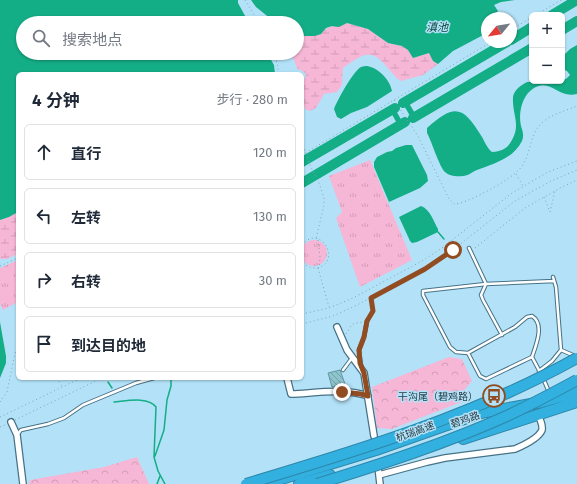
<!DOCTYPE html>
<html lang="zh">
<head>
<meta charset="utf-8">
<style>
	:root { --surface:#fff; --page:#f6f6f7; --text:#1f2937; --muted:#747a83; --line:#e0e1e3 }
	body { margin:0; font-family:"Fira Sans","Noto Sans SC",sans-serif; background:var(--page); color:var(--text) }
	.controls { position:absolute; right:12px; top:12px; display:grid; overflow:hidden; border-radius:6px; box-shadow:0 1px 3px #0004 }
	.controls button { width:36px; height:36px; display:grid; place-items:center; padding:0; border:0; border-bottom:1px solid var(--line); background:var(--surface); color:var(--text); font:20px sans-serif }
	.compass { position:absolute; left:481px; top:12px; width:36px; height:36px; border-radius:50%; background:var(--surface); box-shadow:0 1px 3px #0004; rotate:240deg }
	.stop { position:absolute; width:12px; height:12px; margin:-9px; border:3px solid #914c22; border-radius:50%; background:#fff }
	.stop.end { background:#914c22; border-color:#fff; box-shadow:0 1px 4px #0008 }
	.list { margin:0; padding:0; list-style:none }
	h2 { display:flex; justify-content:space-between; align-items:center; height:52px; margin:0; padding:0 16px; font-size:17px }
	h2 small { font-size:13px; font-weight:400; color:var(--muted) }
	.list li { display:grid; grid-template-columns:26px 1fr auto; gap:12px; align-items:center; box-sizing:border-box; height:56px; margin:0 8px 8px; padding:0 8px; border:1px solid var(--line); border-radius:6px }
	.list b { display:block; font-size:15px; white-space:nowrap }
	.list em { font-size:13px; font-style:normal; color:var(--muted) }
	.icon { flex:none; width:22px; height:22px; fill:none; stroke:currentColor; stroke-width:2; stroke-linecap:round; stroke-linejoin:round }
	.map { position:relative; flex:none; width:577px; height:484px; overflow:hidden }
	.search { position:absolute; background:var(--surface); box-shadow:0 1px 3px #0004; left:16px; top:16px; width:288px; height:44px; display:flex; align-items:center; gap:10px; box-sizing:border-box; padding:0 14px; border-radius:22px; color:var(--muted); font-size:15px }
	.panel { position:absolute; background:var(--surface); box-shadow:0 1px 3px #0004; left:16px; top:72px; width:288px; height:308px; border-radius:6px }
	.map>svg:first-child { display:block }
</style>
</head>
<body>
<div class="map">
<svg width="577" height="484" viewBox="0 0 577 484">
	<defs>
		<pattern id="grass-tufts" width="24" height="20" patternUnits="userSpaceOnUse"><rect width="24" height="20" fill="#f6b6d5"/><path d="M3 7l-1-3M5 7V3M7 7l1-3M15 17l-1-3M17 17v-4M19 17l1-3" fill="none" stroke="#d39db8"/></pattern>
		<pattern id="forest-crowns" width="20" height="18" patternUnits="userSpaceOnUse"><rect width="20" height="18" fill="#f6b6d5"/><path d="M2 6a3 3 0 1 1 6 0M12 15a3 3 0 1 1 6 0" fill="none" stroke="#d39db8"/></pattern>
		<pattern id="wetland-marsh" width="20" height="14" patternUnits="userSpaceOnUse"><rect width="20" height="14" fill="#f6b6d5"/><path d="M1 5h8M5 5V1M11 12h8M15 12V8" fill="none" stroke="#d39db8"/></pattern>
		<pattern id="building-back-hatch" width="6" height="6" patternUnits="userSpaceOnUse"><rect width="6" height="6" fill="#8ec4cd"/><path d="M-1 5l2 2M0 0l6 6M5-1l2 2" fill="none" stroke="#74a0a8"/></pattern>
	</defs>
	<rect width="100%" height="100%" fill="#b3e2f8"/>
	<path fill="url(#grass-tufts)" d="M 370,160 L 412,260 L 360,287 L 336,218 L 342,212 L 329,176 Z
		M301 253a13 13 0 1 1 26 0a13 13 0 1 1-26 0Z
		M 18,260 L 18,302 L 3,310 L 0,304 L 0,268 Z"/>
	<path fill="url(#forest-crowns)" d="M 449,357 L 462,359 L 472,381 L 465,389 L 469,399 L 392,429 L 377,428 L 372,387 Z
		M 137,457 L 149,484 L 29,484 L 30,480 L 104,467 Z"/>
	<path fill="url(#wetland-marsh)" d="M 347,23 L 368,29 L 388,43 L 402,46 L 408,50 L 413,58 L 429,53 L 433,61 L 438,64 L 423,75 L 401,81 C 388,73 380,49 362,56 C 355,59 349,64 343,68 L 342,85 L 337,92 L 324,94 L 316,108 L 310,111 L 305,109 C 301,97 302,86 306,74 L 301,70 L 298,70 L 291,53 L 297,53 L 297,34 L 300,36 L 321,34 C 330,23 336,28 347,23 Z
		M 18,212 L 18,254 L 7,259 L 0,259 L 0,220 L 9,217 Z"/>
	<path fill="#13ad86" d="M 0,0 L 238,0 L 238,3 L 249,23 L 23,23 L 23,53 L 267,53 L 274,65 L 275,74 L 18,74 L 18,212 L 9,217 L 0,220 Z
		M 251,0 L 515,0 L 501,2 L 494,5 L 498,11 L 492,18 L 487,18 L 487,33 L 453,51 L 438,64 L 433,61 L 429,53 L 413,58 L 408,50 L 402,46 L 388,43 L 368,29 L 347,23 L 339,27 L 332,26 L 326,28 L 321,34 L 315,36 L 300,36 L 297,34 L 297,23 L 276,23 L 256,7 Z
		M 577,45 L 577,94 C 558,99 551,78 534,88 C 522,95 518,113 521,126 C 523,132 524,136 522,141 C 513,159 493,164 477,170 C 472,172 468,176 463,176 C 457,177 449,176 445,172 C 439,166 432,142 427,133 L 427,128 C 455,103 463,106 482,137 C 485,142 487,148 492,152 C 502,151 507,149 512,140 C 521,124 512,114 513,97 C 514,90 521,85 527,82 L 562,81 L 562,78 L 566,79 L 570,75 L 567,71 L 562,69 L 562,57 L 570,49 Z
		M 367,66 C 379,68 390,80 392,91 L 367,107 L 351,113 L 341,119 L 337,117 L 334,109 C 337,101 353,71 361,67 C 363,66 366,66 367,66 Z
		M 406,145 L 412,145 L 427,175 L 428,181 L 420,188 L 389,202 L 374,167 L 374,162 L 377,157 L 387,152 L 392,151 L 396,148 Z
		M 421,206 C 430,209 434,222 438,229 L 438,232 L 417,242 L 412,243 L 410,241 L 399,217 Z
		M 0,322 L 6,356 L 6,363 L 0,378 Z"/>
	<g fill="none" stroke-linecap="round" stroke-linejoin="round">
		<path stroke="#13ad86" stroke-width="1.5" d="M 438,232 L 444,239
			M 456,255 L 457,256
			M 108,382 L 112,388
			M 114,402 C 126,401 148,396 156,407 L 154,457 L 158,471 L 165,484
			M 155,456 L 164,430 L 167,400 L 171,386 L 171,380
			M 157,484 L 160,476"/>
		<path stroke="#13ad86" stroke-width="5.5" d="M 405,102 L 414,117
			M 392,109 L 401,125"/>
		<path stroke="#13ad86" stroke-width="10" d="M 552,15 L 577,0
			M 562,30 L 577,21
			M 511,40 L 532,27
			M 403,103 L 507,42
			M 413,118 L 532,48
			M 302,162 L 395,108
			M 302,183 L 405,122"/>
	</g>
	<path fill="url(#building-back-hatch)" stroke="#6297a0" d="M 340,370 L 345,384 L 332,387 L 328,373 Z"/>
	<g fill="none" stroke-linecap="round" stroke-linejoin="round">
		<g stroke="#477286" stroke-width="4.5">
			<path id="lane" d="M 469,248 L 486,284 L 481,295 L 483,300 L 502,335
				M 553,277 L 556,287 L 561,350 L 575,356
				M 468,353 L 456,352 L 450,347 L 423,295 L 423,291 L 486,284 L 554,281
				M 532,357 C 536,345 545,324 532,316 L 527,317 L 515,327 L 468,353 L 480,376 L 486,379 L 532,357 L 541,374
				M 361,365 L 359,350 L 364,337 L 367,321
				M 343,370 L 352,358
				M 539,371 L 552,361 L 561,350
				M 543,378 L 549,392
				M 17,435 L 21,430 L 48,424 L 64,418 L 83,405 L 136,383 L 154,378"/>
		</g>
		<g stroke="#477286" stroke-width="8">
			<path id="street" d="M 337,327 L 347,350 L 364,373 L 374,436
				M 287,378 L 291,394 C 316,393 344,388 368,396
				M 11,422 L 17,435 L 23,484
				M 378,467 L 380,484
				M 379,475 L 427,462 L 445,458 L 515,449 C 522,446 539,438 542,430 C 543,425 540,419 538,415"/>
		</g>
		<g stroke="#2e87a9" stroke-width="12">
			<path id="highway" d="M 463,439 L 577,402
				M 265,484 L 376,450 L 481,413 L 542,402 L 577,392
				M 299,484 L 330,475"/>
		</g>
		<path stroke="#7ea3b4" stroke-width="1" stroke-dasharray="1 3" stroke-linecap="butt" d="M 245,0 L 259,23
			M 536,15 L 561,0
			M 511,30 L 532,17
			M 275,53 L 279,74
			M 394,100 L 418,136 L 449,199 L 454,204 C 464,205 506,182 514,174 C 518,171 522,167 524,163 C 531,150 530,137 539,126 C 548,115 565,111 577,106
			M 302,142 L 310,165 L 319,183 L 324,198 L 324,205 L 316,239
			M 302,155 L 491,42
			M 516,174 L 523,186
			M 544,197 L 550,212 L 555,191
			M 318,240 L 320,257 L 319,267
			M 302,245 C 321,222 343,264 316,268 C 310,268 306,266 302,261
			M 475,248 L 525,208 L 562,187 L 577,180
			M 0,266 L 18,258
			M 318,268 L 329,307
			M 302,314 L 329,308 L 353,298 L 422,261 L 442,248 L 512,193 L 548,172 L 577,161
			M 369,317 L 373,311 L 371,298
			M 302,324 L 333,316 L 355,306 L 425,269 L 445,256 L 515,201 L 551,181 L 577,170
			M 346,334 C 353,324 349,324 363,322
			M 57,378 L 62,386
			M 0,402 L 7,392 L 15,353 L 18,345
			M 0,417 L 81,378
			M 15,420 L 102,378
			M 0,427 L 7,424"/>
		<use href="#lane" stroke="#fff" stroke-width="2.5"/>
		<use href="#street" stroke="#fff" stroke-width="5.5"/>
		<use href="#highway" stroke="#32b0e0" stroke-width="10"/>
		<g stroke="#2e87a9" stroke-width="12" stroke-linecap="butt">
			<path id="highway-bridge" d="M 246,484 C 360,450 473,416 577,358
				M 317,484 C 382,464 447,443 509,415 C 532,404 555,392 577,380"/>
		</g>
		<use href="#highway-bridge" stroke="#32b0e0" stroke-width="10"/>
	</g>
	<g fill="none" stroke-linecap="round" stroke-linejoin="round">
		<path stroke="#914c22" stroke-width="5" d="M 342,392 L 361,394 L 368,396 L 364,373 L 360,363 L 359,350 L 364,337 L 367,321 L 373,311 L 371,298 L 425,269 L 453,250"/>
	</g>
	<defs>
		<g id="bus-ring" transform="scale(1.15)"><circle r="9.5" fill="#b3e2f8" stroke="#914c22" stroke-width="1.5"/><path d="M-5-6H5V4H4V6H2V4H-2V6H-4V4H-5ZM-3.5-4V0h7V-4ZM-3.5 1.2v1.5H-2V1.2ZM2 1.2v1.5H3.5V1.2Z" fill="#914c22"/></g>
	</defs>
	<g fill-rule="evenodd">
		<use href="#bus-ring" x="494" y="396"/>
	</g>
	<g text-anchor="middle" stroke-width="3" stroke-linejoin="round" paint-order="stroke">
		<g font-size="10" fill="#283b43" stroke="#b3e2f8" text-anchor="end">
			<text x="478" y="400">干沟尾（碧鸡路）</text>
		</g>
		<g font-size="10" fill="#283b43" stroke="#b3e2f8">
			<text transform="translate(465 419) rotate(-19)" y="4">碧鸡路</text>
			<text transform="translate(415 431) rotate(-20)" y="4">杭瑞高速</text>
		</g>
		<g font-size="11" font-style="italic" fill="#003d2d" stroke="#b3e2f8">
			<text x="437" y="31">滇池</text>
		</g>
	</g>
</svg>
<div class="controls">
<button>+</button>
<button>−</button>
</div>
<svg class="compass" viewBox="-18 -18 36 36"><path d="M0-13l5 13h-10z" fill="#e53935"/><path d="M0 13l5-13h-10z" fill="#747a83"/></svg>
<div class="stop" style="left:453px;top:250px"></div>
<div class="stop end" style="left:342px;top:392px"></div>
<div class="search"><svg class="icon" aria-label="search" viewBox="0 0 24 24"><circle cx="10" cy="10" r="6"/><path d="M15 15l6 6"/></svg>搜索地点</div>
<section class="panel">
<h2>4 分钟<small>步行 · 280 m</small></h2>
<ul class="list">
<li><svg class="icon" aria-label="ahead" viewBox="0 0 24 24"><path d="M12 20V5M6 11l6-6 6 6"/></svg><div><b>直行</b></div><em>120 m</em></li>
<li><svg class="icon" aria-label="left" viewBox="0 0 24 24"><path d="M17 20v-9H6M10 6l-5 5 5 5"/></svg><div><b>左转</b></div><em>130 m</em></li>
<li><svg class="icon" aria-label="right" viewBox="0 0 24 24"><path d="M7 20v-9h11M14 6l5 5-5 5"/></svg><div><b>右转</b></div><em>30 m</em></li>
<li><svg class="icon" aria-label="arrive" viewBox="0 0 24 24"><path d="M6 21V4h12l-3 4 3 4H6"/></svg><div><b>到达目的地</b></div></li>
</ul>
</section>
</div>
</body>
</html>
